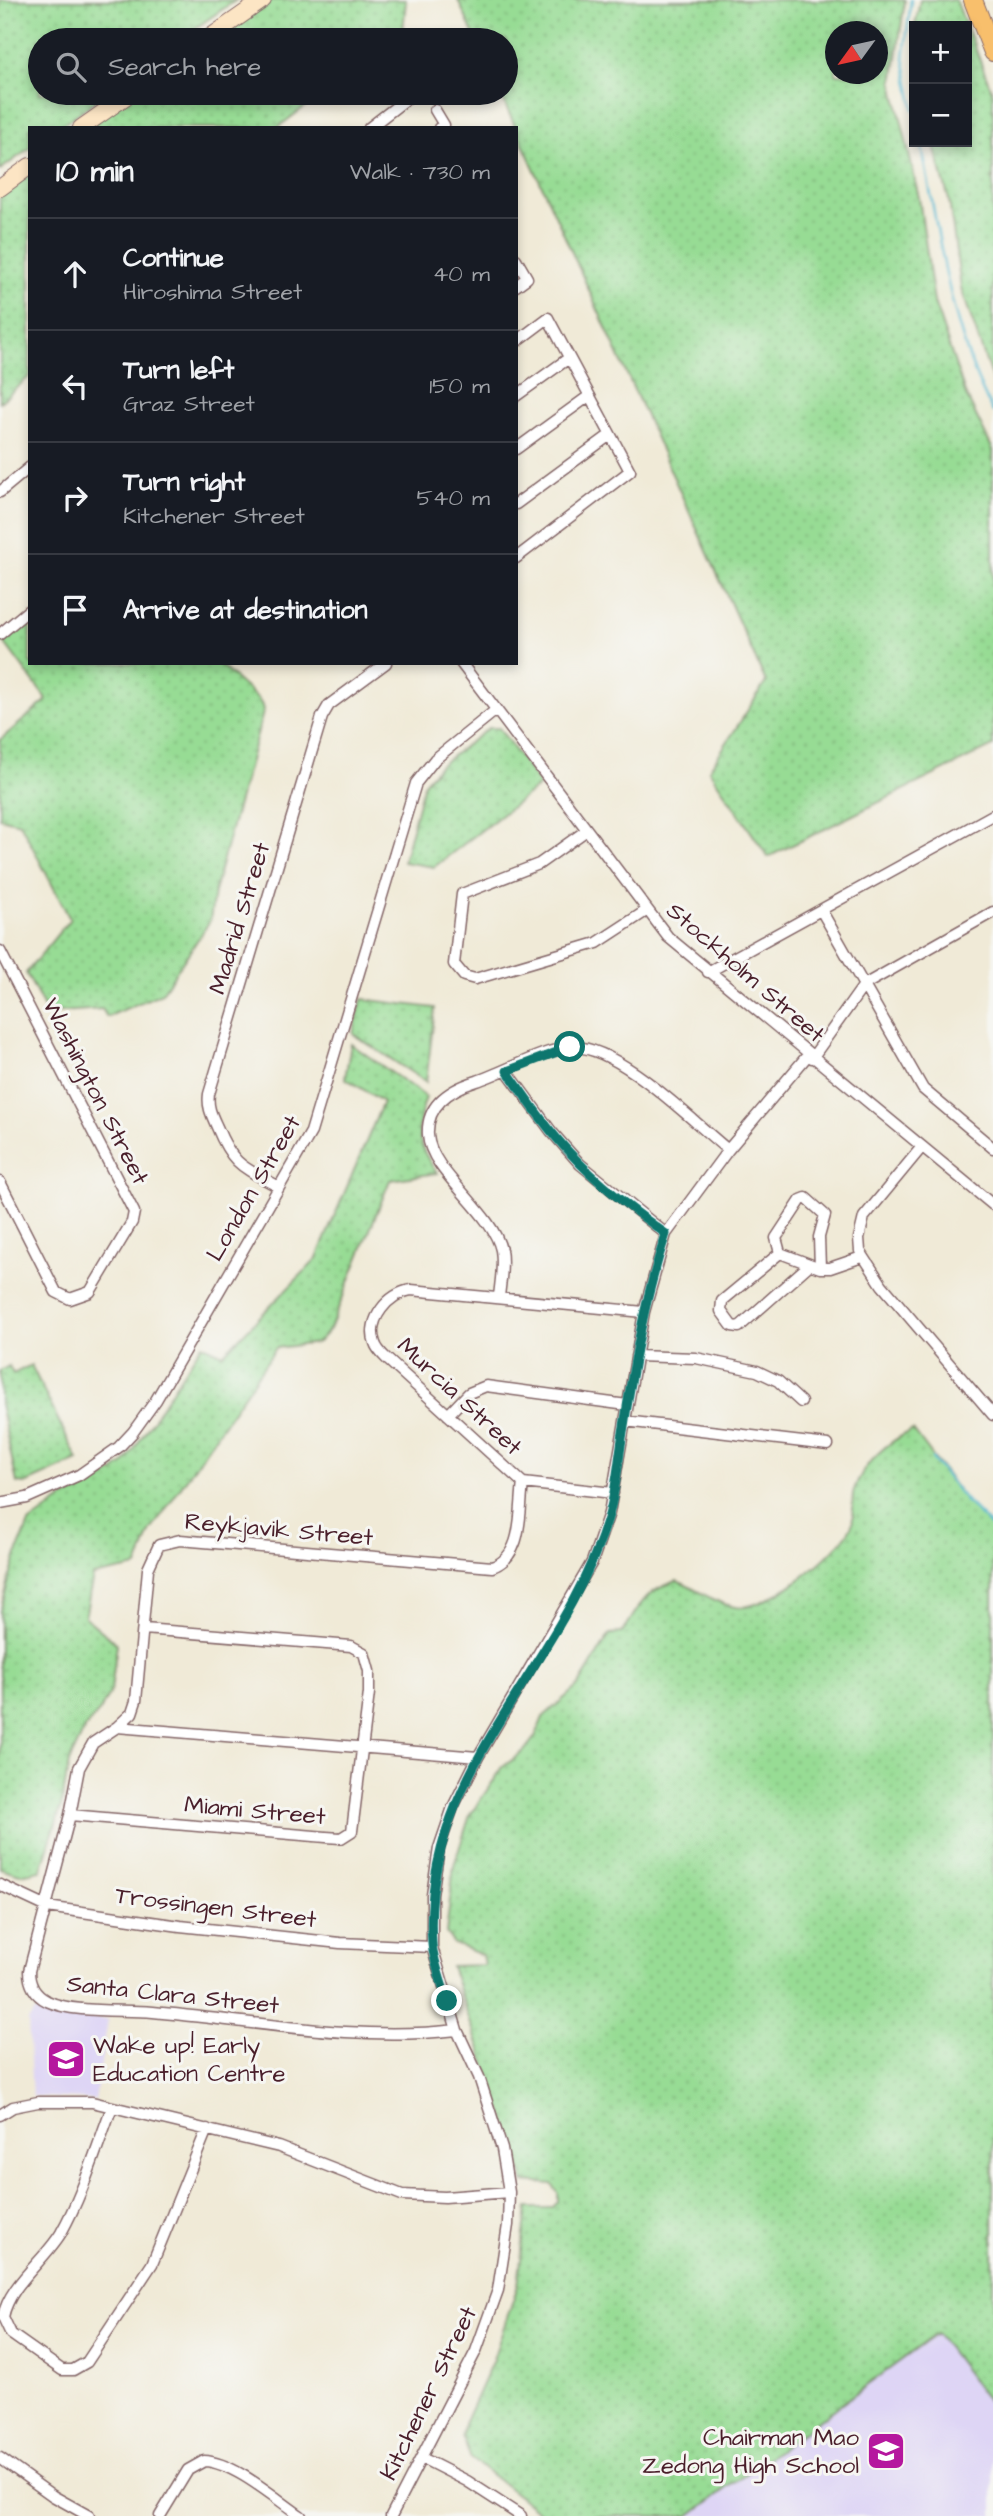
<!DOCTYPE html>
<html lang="en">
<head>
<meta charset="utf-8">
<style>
	:root { --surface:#171b24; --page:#20242c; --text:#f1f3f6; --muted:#9ea1a6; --line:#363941 }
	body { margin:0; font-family:"Architects Daughter",sans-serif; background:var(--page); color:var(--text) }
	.controls { position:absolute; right:21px; top:21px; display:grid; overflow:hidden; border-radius:0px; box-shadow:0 4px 10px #0003 }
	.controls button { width:63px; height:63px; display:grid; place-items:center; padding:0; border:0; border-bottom:2px solid var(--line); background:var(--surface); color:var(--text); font:35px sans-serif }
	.compass { position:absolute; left:825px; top:21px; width:63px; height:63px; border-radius:50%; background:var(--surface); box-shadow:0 4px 10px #0003; rotate:237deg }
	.stop { position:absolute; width:21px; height:21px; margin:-16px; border:5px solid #0f766e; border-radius:50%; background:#fff }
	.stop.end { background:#0f766e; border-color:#fff; box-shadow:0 2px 7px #0008 }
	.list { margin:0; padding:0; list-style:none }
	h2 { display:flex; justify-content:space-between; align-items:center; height:91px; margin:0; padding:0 28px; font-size:30px }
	h2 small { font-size:23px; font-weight:400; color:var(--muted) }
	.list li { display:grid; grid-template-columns:46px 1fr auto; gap:21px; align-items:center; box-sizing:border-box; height:112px; padding:0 28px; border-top:2px solid var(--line) }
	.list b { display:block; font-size:26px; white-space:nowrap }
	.list p { margin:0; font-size:23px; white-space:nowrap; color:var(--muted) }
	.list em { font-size:23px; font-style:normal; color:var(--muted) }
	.icon { flex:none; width:38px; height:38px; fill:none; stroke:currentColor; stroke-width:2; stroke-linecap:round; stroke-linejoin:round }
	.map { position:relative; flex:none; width:993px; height:2516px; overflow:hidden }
	.search { position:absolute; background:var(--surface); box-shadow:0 4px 10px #0003; left:28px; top:28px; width:490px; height:77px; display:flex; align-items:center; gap:18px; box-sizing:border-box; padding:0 24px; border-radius:38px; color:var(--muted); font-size:26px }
	.panel { position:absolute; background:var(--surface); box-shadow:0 4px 10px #0003; left:28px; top:126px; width:490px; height:539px; border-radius:0px }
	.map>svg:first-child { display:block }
</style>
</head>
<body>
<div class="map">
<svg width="993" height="2516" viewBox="0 0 993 2516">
	<defs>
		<pattern id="grass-dots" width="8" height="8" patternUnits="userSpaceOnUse" patternTransform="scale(1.75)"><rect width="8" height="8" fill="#97dc94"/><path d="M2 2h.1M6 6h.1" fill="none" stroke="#84bc80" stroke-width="1.8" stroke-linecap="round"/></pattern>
	</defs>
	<rect width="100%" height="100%" fill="#f6f6f2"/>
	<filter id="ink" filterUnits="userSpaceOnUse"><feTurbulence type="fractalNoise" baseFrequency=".0143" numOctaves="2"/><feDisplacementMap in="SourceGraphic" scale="14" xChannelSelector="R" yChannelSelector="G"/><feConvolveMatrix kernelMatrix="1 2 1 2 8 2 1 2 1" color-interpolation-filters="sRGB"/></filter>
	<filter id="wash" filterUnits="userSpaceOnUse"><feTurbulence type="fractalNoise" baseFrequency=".00686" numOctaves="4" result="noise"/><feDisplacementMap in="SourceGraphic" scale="28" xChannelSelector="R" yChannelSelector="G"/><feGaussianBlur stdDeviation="1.57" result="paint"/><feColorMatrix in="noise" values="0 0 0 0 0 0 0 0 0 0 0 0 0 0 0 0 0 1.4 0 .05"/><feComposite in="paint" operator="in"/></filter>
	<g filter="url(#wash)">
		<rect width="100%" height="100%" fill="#f0ead7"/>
		<path fill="#ded5f5" d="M 36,2011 L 108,2020 L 95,2100 L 32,2096 L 28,2021 Z
			M 938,2334 L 993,2408 L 993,2516 L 689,2516 Z"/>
		<path fill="url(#grass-dots)" stroke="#707e60" stroke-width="2" fill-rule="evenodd" d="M 0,0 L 236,0 L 178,40 L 40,40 L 40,93 L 106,93 L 58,128 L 30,128 L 30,148 L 0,170 Z
			M 263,0 L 406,0 L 403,32 L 392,40 L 206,40 Z
			M 458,0 L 905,0 L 893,83 L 919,198 L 934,302 L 965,393 L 993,450 L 993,746 L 768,857 L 709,770 L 766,682 L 500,93 L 506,93 L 506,40 L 476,40 ZM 836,32 L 878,32 L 878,74 L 836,74 Z
			M 920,0 L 956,0 L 966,26 L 915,26 Z
			M 967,27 L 993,94 L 993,382 L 961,288 L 949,200 L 933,142 L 967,142 Z
			M 131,93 L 323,93 L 277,128 L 81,128 Z
			M 30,166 L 30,376 L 0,402 L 0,188 Z
			M 30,621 L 30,663 L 218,663 L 258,699 L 264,709 L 214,892 L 210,921 L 162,993 L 107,1017 L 102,1009 L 47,1013 L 26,973 L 70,919 L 20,823 L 0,818 L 0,740 L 47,700 L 4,642 Z
			M 489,728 L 499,728 L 540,785 L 434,867 L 403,862 L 424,783 L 440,765 Z
			M 362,999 L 435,1008 L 426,1082 L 353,1034 Z
			M 351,1044 L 426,1097 C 414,1131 417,1144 437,1173 L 390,1180 L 330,1329 L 317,1343 L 276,1348 L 150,1532 L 137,1567 L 93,1576 L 85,1617 L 117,1644 L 111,1690 L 100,1711 L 85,1728 L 69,1762 L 61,1807 L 41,1870 L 20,1874 L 0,1868 L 0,1611 L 19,1547 L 29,1523 L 62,1499 L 94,1485 L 125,1463 L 202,1344 L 223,1354 L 316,1260 L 383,1102 L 345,1078 Z
			M 31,1365 L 78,1460 L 25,1484 L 17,1483 L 0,1403 L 0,1371 L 9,1366 L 13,1374 Z
			M 913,1430 L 966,1501 L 993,1528 L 993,2408 L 937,2334 L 689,2516 L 544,2516 L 471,2459 L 462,2436 L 464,2424 L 492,2362 L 518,2285 L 527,2208 L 552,2208 L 558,2202 L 558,2193 L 552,2184 L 524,2182 C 504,2108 474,2038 451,1966 L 484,1965 L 482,1955 L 454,1944 L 446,1933 L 454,1865 L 470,1815 L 503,1767 L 524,1751 L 535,1737 L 543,1717 L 579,1685 L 610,1634 L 622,1633 C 642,1604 641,1593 677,1581 C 695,1588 716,1604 736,1607 C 766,1612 839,1553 851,1527 C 856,1516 850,1501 854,1490 C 864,1462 887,1442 913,1430 Z"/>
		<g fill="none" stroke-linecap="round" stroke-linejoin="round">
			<path stroke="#53b8d1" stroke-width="2.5" d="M 911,0 L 904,58 L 914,110
				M 921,142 C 939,232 949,329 993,412
				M 932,1458 L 966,1501 L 993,1528"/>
		</g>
	</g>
	<g filter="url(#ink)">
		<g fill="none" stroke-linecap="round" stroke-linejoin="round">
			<g stroke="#846667" stroke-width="13">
				<path id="street" d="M 435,110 L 444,125 L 439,128
					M 369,128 L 414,93
					M 516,259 L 527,278 L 516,286
					M 516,342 L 548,318 L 630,471 L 516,558
					M 516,396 L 569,358
					M 516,449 L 589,396
					M 0,492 L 30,467
					M 516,504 L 610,435
					M 0,634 L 30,609
					M 461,663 L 668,937 L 993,1205
					M 587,830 L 539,864 L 462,894 L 454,964 L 464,976 L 475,979 L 597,943 L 646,911
					M 821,910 L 923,1089 L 993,1148
					M 0,951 L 134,1212 L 132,1222 L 90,1292 L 70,1299 L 56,1292 L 0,1182
					M 708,972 L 993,815
					M 812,1058 L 864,985 L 993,912
					M 507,1071 L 551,1131 L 580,1164 L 666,1234
					M 921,1148 L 864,1217 L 859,1238 L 860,1251 L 882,1285 L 993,1415
					M 279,1187 C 243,1167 233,1166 217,1127 C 212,1116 207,1107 209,1094 L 322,717 L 329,705 L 386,663
					M 780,1253 L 776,1238 L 801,1200 L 806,1198 L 825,1215 L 819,1237 L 820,1268
					M 808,1266 L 739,1327 L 732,1326 L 721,1311 L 722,1301 L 780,1253 L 820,1268 L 830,1268 L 862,1257
					M 499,1298 C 500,1283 504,1266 501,1250 C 493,1212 430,1172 428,1135 C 426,1104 451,1089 477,1081 C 504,1072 544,1049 572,1047 C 618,1045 692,1121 728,1150
					M 636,1356 L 696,1358 L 757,1371 L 778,1381 L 801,1402
					M 448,1415 L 469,1393 L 486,1386 L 627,1405
					M 625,1421 L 828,1445
					M 613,1493 L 523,1483 L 388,1360 C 383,1355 377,1350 375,1343 C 366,1320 389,1293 411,1290 L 644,1312
					M 0,1503 L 27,1498 L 79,1475 L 119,1447 L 133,1432 L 156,1400 L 311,1132 L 416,783 L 435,759 L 496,710
					M 117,1727 L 132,1713 L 136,1701 L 148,1569 L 159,1545 L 180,1540 L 492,1567 C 524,1556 519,1512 523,1483
					M 70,1815 L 326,1837 L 341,1838 L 352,1831 L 369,1693 L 369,1671 L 364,1653 L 351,1646 L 144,1629
					M 0,1885 L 47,1907 L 180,1926 L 340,1943 L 432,1947
					M 457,2030 C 356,2042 254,2021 153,2012 C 123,2009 75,2014 47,2001 C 35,1995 29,1984 29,1971 L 70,1815 L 79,1768 L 93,1743 L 117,1727 L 478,1757
					M 112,2107 C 96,2149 83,2194 61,2233 C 44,2261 9,2285 3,2317 L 11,2334 L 62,2370 L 73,2370 L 87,2362 L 152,2264 L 207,2129
					M 0,2115 L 13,2107 L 38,2102 L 92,2102 L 279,2147 L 402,2195 L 445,2197 L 509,2192
					M 0,2458 L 53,2496 L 89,2516
					M 422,2458 L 467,2481 L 521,2516
					M 160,2516 L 188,2470 L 204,2461 C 234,2462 276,2499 301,2516
					M 391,2516 L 476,2351 L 498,2290 L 508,2225 L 509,2192 L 502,2149 L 479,2077 L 457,2030 L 432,1947 L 432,1895 L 439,1848 L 453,1807 L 478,1757 L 592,1562 L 609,1513 L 644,1312 L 666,1234 L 728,1150 L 808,1055"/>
			</g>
			<g stroke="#846667" stroke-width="18">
				<path id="secondary" d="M 206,40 L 263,0
					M 81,128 L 131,93
					M 0,188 L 30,166"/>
			</g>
			<g stroke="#846667" stroke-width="20">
				<path id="primary" d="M 973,0 L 993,52"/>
			</g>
			<use href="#street" stroke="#fff" stroke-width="10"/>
			<use href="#secondary" stroke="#fce5c4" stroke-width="16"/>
			<use href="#primary" stroke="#f8bf6c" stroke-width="18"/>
		</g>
	</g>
	<g fill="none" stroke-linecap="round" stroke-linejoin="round" filter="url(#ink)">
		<path stroke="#0f766e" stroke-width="9" d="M 447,2001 C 442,1983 434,1963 432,1944 C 420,1770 564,1669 609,1515 C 617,1486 619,1455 624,1426 C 634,1361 645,1297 666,1234 C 633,1210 598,1184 570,1153 C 546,1128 527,1099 507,1071 L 570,1047"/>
	</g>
	<defs>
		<g id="school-square" transform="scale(2.0125)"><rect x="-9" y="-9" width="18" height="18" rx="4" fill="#b5179e" stroke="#f6f6f2"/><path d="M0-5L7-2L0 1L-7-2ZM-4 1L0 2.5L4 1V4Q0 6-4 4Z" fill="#fff"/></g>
	</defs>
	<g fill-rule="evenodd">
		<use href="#school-square" x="66" y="2059"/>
		<use href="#school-square" x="886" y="2451"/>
	</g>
	<g text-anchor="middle" stroke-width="6" stroke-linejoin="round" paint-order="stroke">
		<g font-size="24" fill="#4a1f2b" stroke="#f6f6f2">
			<text transform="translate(239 918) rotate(-73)" y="8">Madrid Street</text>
			<text transform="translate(746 972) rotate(41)" y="8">Stockholm Street</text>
			<text transform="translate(96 1091) rotate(63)" y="8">Washington Street</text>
			<text transform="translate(253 1188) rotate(-60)" y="8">London Street</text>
			<text transform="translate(460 1396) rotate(43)" y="8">Murcia Street</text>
			<text transform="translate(279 1529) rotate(5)" y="8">Reykjavik Street</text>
			<text transform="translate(255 1810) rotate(5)" y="8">Miami Street</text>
			<text transform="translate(216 1907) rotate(7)" y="8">Trossingen Street</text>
			<text transform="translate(173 1994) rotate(6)" y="8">Santa Clara Street</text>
			<text transform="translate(428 2393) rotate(-64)" y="8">Kitchener Street</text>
		</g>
		<g font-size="24" fill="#4a1f2b" stroke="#f6f6f2" text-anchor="start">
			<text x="93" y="2053">Wake up! Early<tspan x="93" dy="28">Education Centre</tspan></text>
			<text x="859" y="2445" text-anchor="end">Chairman Mao<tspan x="859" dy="28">Zedong High School</tspan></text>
		</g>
	</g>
</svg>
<div class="controls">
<button>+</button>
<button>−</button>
</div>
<svg class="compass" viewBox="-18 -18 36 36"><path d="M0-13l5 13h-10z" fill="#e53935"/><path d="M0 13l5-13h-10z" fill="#9ea1a6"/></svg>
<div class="stop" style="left:570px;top:1047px"></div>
<div class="stop end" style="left:447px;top:2001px"></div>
<div class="search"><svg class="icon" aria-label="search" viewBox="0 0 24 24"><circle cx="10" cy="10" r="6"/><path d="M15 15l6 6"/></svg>Search here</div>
<section class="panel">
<h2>10 min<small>Walk · 730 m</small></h2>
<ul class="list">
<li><svg class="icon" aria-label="ahead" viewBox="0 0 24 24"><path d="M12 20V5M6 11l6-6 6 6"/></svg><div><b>Continue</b><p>Hiroshima Street</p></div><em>40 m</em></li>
<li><svg class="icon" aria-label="left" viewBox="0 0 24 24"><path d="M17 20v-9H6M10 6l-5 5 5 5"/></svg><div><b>Turn left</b><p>Graz Street</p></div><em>150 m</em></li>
<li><svg class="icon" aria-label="right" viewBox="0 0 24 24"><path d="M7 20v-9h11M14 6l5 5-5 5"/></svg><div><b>Turn right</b><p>Kitchener Street</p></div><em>540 m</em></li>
<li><svg class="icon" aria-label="arrive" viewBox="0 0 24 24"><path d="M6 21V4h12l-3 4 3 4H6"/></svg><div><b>Arrive at destination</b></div></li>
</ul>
</section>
</div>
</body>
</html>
